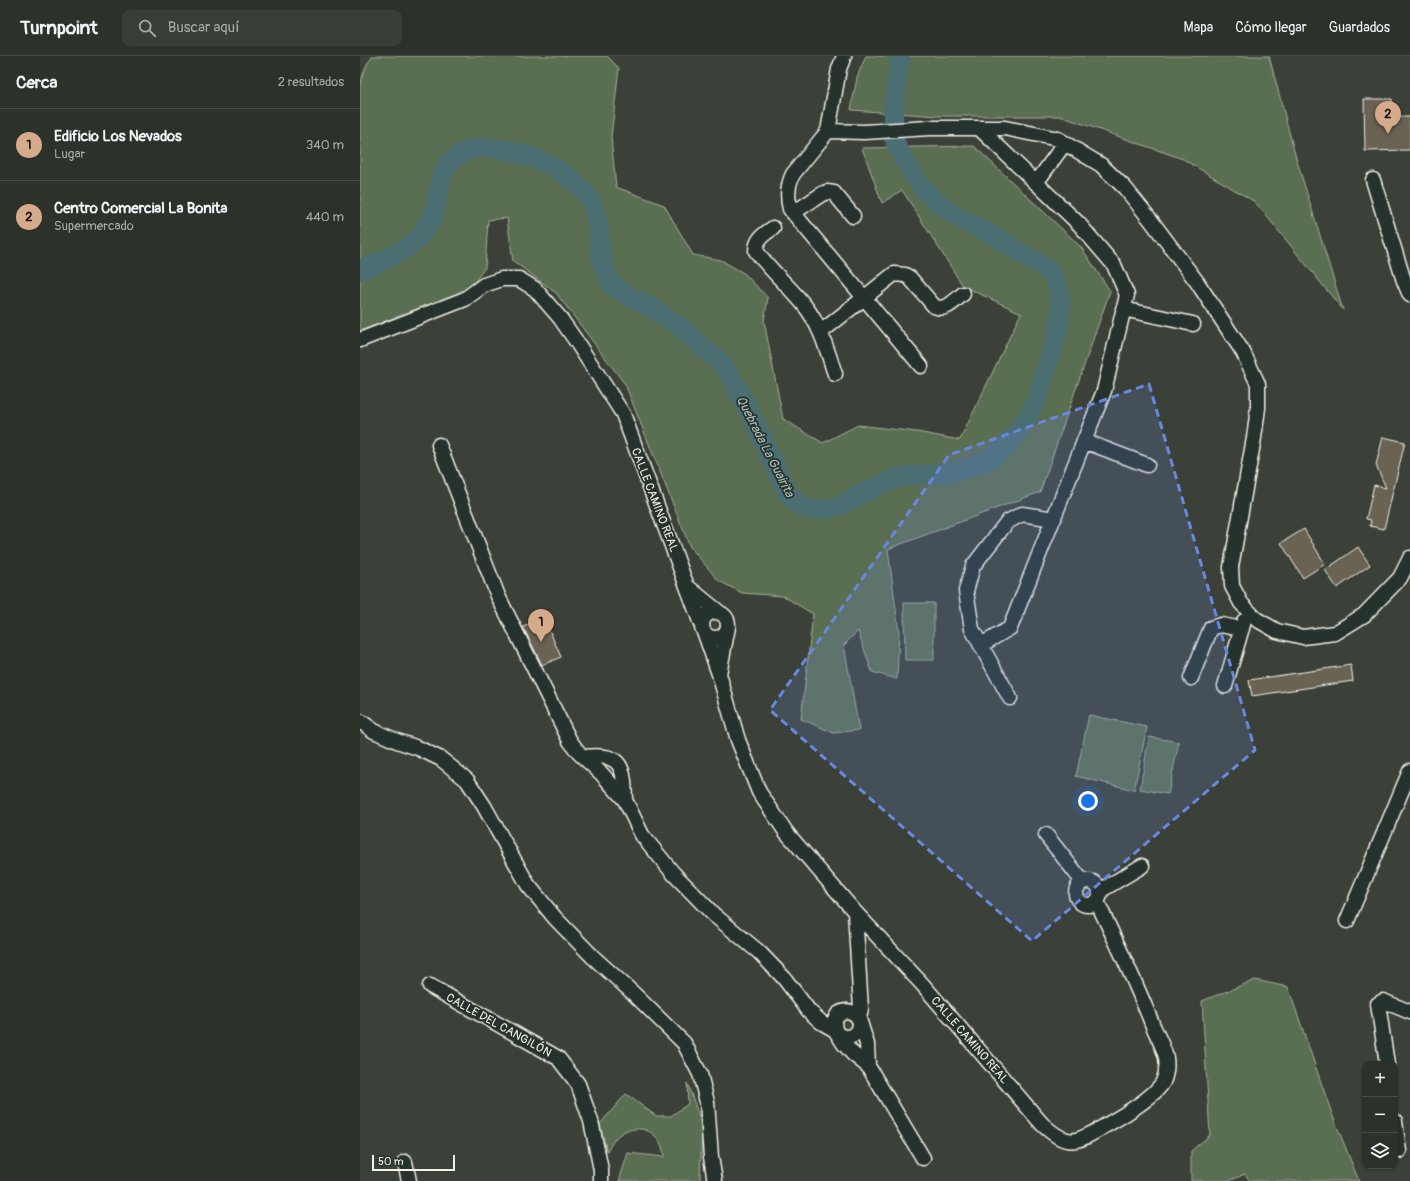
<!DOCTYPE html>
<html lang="es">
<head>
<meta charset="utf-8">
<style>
	:root { --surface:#2c312a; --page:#383d36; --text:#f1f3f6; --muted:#a6a9a8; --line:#484c47; --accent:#d6ab8b }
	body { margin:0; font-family:Pangolin,sans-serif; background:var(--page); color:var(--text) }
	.controls { position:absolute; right:12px; bottom:12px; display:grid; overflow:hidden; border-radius:8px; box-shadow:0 1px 3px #0004 }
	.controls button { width:36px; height:36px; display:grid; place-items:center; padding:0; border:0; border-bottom:1px solid var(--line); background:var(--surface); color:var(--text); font:20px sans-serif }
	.scale { position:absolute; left:12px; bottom:10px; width:83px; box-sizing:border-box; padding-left:4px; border:2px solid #f4f1e8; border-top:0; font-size:11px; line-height:14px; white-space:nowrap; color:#f4f1e8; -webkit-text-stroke:3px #26332d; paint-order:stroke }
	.you { position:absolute; left:728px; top:745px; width:14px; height:14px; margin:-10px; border:3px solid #fff; border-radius:50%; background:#1a73e8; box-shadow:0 0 0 6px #1a73e833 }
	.badge { display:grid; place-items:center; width:26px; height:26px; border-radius:50%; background:var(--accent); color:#111; font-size:13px; font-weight:700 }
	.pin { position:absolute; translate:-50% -33px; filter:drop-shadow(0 1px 2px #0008) }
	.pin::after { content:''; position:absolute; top:21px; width:14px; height:12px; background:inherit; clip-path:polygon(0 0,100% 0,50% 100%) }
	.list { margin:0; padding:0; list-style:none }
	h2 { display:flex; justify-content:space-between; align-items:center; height:52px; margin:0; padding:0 16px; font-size:17px }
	h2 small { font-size:13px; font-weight:400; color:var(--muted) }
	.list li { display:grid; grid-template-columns:26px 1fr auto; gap:12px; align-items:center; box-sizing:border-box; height:72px; padding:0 16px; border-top:1px solid var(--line) }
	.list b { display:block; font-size:15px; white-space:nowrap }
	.list p { margin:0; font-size:13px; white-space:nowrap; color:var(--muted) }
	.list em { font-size:13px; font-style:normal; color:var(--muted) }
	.icon { flex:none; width:22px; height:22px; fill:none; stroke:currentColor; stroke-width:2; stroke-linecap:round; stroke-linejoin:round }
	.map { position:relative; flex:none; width:1050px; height:1125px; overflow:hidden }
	header { display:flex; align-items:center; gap:24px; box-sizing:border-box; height:56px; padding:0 20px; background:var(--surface); border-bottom:1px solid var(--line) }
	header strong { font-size:19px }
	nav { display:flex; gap:22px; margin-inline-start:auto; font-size:14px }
	.search { width:280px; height:36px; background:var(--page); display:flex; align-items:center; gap:10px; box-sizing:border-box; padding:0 14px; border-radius:8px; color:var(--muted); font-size:15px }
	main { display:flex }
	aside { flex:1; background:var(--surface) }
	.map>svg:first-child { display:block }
</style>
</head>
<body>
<header>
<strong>Turnpoint</strong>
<div class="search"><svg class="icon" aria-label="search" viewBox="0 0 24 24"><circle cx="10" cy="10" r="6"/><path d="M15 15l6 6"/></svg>Buscar aquí</div>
<nav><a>Mapa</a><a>Cómo llegar</a><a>Guardados</a></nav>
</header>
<main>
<aside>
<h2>Cerca<small>2 resultados</small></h2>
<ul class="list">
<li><span class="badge">1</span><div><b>Edificio Los Nevados</b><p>Lugar</p></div><em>340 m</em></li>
<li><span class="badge">2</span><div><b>Centro Comercial La Bonita</b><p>Supermercado</p></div><em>440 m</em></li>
</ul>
</aside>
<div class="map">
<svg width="1050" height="1125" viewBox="0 0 1050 1125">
	<rect width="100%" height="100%" fill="#3b4138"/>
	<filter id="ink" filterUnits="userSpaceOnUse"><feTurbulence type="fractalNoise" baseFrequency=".025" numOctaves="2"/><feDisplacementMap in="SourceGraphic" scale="8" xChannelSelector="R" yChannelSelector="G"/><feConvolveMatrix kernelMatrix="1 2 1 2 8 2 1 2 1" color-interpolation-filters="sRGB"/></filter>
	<g filter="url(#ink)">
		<path fill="#5a6e51" stroke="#a7b09c" d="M 13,0 L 247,0 L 259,12 L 251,81 L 256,131 L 304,149 L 333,199 L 361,204 L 385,218 L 408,242 L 404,265 L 423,363 L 463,387 L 498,369 L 557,376 L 600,384 L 661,257 L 603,230 L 542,134 L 522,147 L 502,92 L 614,90 L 721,191 L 750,235 L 680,436 L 528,493 L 539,577 L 537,623 L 512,616 L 498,575 L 484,589 L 499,674 L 474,677 L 441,663 L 453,558 L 423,540 L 382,537 L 359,525 L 330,491 L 265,328 L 196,237 L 153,205 L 147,162 L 128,164 L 125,212 L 109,233 L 0,275 L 0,27 L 7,8 Z
			M 506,0 L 909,0 L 936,102 L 983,254 L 895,146 L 823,103 L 700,60 L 579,60 L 491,54 L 497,21 Z
			M 544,547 L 574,547 L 574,604 L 545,604 Z
			M 729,659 L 787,671 L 774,734 L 716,720 Z
			M 789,681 L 819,686 L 808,738 L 780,733 Z
			M 895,924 L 928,931 L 972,1058 L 999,1125 L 890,1125 L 885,1118 L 869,1125 L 831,1125 L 831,1095 L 850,1079 L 842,945 Z
			M 327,1027 L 342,1068 L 340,1125 L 259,1125 L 268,1097 L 304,1101 C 303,1084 291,1071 274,1073 C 271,1074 267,1074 265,1075 C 256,1079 251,1088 247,1096 L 240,1068 L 266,1038 L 296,1060 L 311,1060 L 328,1048 Z"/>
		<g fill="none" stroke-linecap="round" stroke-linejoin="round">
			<path stroke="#4c6e72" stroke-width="20" d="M 0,214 C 20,205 44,198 59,181 C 63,176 68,169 71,164 C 83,136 72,107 110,94 C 134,85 186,104 206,119 C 216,126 228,138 233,150 C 244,176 234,203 252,228 C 260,237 273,242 284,248 C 296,255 310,263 321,272 C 330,280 340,289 349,297 C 353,300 358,304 362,308 C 370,318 375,330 381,340 C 398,371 412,404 427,436 C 438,451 446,455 465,453 C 480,452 486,446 498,440 C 512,432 527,425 543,421 C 554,418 565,419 576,418 C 596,417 616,411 633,400 C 651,388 668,362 677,342 C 681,332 683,321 687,311 C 697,281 710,243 690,215 L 637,182 L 594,159 L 578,147 L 563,132 L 551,115 L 537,92 L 533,76 L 533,54 L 540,0"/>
		</g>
		<path fill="#6b6353" stroke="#f4f1e8" d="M 1004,43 L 1032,43 L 1033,61 L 1050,61 L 1050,94 L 1005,95 Z
			M 1023,381 L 1045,386 L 1024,473 L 1010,470 L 1011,464 L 1006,463 L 1014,429 L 1026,432 L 1016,409 Z
			M 944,473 L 965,508 L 943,522 L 921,487 Z
			M 998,491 L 1010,509 L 977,532 L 965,514 Z
			M 184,562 L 201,601 L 182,609 L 163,571 Z
			M 991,609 L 993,625 L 892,640 L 889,624 Z"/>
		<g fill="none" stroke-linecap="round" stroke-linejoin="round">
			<g stroke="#f4f1e8" stroke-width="17">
				<path id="minor" d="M 484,0 L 479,13 L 468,75 L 504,76 L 569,72 L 645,72 L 698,83 L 741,109 L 765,132 L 790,163 L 837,226 L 883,296 L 898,328 L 898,352 L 894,382 L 871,511 L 872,530 L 881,547 L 896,563 L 917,575 L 943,581 L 975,577 L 1004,559 L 1040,522 L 1050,502
					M 619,72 L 719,168 L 754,209 L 767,239 L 744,335 L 650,572 L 621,589
					M 468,75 L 433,118 C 427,130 427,141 430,153 L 561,310
					M 1013,124 L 1044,225 L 1050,239
					M 676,127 L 705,87
					M 433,157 L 462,138 L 467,136 L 474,137 L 493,160
					M 413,172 C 404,178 396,183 396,195 C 411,215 430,231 445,250 C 461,271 467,294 475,318
					M 763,253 L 833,268
					M 461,276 L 534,218 L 545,219 L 550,222 L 574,250 C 586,256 594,245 603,238
					M 0,284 L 105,243 L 124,229 L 142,223 L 159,223 L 175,233 L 200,262 L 216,285 L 263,358 L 341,568
					M 724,385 L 787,409
					M 79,389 L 138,540 L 210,685 L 219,697 L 242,718 L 265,744 L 282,779 L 313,817 L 354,859 L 399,896 L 424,922 L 449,955 L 461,966 L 475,974
					M 328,531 L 360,557
					M342 569a13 13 0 1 1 26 0a13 13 0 1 1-26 0Z
					M 345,578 L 359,618 L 378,684 L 399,736 L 426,776 L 495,856 L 563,929 L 682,1068 C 707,1091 715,1088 743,1071 C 759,1062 794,1042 803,1026 C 806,1019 807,1009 806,1002 C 804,991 795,976 791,965 C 775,925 756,885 737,846
					M 359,618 L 368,571
					M 831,622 L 851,572 L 861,569 L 882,573
					M 865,630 L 884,565
					M 650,642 L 612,573 L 606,535 L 613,510 L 647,466 L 662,458 L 694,463
					M 0,665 L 14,675 L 37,685 L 58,692 L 81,703 L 107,724 L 124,750 L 168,829 L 195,862 L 233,901 L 273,937 L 324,987 L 340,1018 L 347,1046 L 351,1101 L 355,1125
					M 225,701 C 263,696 264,712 265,744
					M 686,779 L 723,826
					M716 837a12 12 0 1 1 24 0a12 12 0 1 1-24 0Z
					M 740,835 L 782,810
					M 495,856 L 501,953 L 499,962
					M 987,865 L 1050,715
					M 70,930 L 198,1002 L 218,1028 L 231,1065 L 241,1114 L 241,1125
					M 500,966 L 507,988 L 508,1010
					M 478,978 C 489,985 500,979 500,966 C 496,956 488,952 478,958 L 474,965 L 475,974 L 484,988 L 493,998 L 508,1010 L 563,1102
					M 1027,1008 L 1018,948 L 1023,945 L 1050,956
					M 1035,1065 L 1039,1095
					M 45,1106 L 49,1125"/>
			</g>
			<use href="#minor" stroke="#26332d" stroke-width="14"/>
		</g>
	</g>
	<path fill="#6887de" fill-opacity="0.2" stroke="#6887de" stroke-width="3" stroke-dasharray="8 5" stroke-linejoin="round" d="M 789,328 L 895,694 L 672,885 L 410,654 L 589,399 Z"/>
	<g text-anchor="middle" stroke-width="3.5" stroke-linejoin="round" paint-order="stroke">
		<g font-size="12" fill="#f4f1e8" stroke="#26332d">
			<text transform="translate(295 444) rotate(69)" y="4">CALLE CAMINO REAL</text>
			<text transform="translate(139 969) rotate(29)" y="4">CALLE DEL CANGILÓN</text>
			<text transform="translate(610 984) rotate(49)" y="4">CALLE CAMINO REAL</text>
		</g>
		<g font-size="13" font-style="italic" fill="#b1bdb9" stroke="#26332d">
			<text transform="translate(406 390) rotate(63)" y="5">Quebrada La Guairita</text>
		</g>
	</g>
</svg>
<div class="controls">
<button>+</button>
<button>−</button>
<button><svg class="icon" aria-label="layers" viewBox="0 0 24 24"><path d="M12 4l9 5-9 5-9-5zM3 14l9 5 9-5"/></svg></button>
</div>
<div class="scale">50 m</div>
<div class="you"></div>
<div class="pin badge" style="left:181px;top:586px">1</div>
<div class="pin badge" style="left:1028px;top:78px">2</div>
</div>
</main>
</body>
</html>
